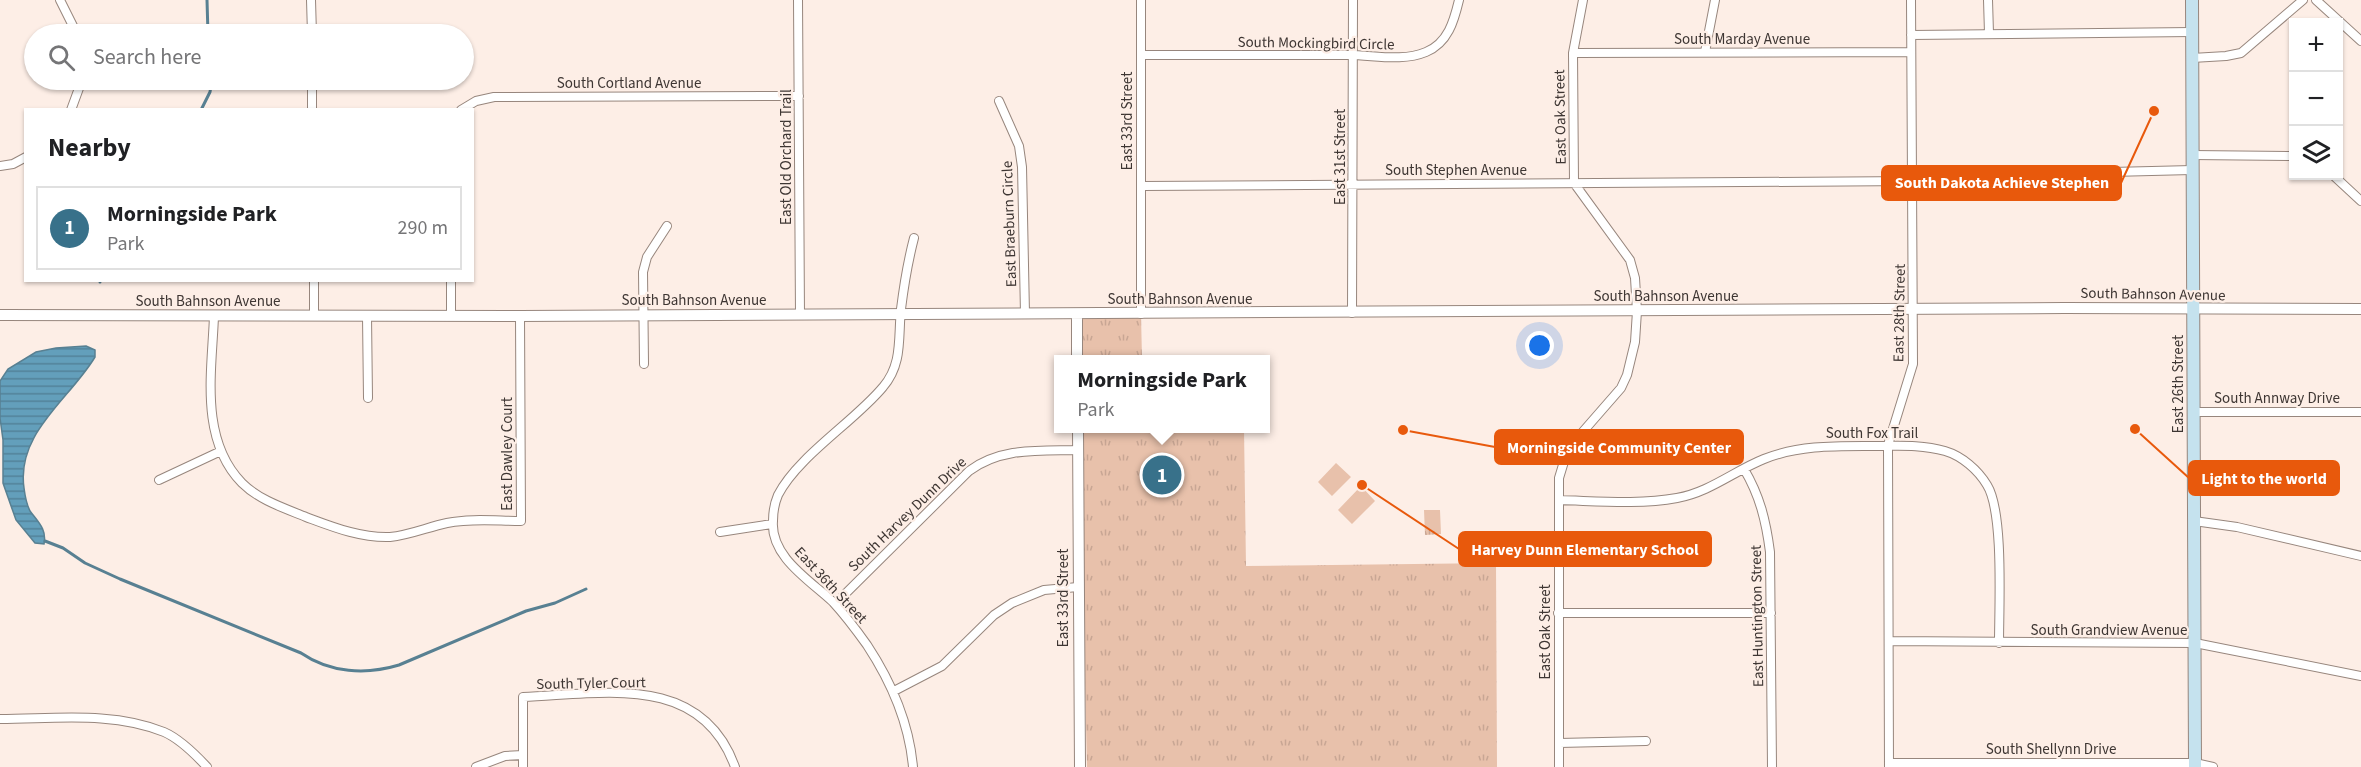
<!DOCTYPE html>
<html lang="en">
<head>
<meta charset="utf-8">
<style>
	:root { --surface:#fff; --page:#f2f2f2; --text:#202124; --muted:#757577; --line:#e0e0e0; --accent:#38718a }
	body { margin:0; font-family:"Source Sans 3",sans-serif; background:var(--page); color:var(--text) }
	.controls { position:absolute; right:18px; top:18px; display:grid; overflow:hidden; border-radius:0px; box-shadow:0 2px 4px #0004 }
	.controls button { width:54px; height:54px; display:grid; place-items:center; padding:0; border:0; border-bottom:2px solid var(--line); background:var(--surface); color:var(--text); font:30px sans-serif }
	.you { position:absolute; left:1540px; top:346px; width:21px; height:21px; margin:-15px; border:4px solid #fff; border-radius:50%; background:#1a73e8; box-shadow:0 0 0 9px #1a73e833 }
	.badge { display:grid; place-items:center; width:39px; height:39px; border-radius:50%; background:var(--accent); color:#fff; font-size:20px; font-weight:700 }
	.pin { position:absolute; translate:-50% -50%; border:3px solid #fff; box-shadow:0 2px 6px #0006 }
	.popup { position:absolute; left:1054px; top:355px; width:216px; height:78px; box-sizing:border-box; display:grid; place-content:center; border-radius:0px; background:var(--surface); filter:drop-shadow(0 2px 4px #0005); font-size:20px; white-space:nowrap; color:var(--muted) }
	.popup b { font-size:22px; color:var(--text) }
	.popup::after { content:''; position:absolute; left:50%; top:100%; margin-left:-12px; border:12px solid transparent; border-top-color:var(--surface) }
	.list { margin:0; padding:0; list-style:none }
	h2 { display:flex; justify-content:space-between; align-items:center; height:78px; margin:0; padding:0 24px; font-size:26px }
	h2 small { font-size:20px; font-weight:400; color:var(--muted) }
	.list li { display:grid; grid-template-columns:39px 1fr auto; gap:18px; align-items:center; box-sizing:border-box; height:84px; margin:0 12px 12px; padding:0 12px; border:2px solid var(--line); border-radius:0px }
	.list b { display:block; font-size:22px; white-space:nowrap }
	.list p { margin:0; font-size:20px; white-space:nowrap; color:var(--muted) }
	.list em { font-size:20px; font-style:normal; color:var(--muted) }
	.icon { flex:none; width:33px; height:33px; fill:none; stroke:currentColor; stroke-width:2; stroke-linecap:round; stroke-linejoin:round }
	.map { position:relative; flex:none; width:2361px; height:767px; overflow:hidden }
	.search { position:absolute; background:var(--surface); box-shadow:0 2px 4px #0004; left:24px; top:24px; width:450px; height:66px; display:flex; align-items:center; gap:15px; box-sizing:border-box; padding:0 21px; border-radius:33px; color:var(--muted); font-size:22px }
	.panel { position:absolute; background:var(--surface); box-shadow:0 2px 4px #0004; left:24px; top:108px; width:450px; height:174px; border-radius:0px }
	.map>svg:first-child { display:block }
</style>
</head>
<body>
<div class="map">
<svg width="2361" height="767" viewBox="0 0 2361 767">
	<defs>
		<pattern id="park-tufts" width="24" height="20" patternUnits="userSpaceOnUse" patternTransform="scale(1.5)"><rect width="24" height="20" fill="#e8c1ab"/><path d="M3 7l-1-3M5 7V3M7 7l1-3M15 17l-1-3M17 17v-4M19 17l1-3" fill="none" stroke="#c8a694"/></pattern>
		<pattern id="water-rules" width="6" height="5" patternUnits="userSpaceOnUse" patternTransform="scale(1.5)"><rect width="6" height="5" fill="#639fbb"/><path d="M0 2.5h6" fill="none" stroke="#538299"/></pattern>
	</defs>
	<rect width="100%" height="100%" fill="#fdeee6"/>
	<path fill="#e8c1ab" d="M 1336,463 L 1351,477 L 1332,496 L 1318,482 Z
		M 1361,486 L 1375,501 L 1352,524 L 1338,510 Z"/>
	<path fill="url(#park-tufts)" d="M 1077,314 L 1141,314 L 1142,359 L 1078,359 Z
		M 1079,429 L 1244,429 L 1246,566 L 1496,563 L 1497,767 L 1087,767 Z
		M 1424,510 L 1440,510 L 1441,534 L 1425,535 Z"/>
	<path fill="url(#water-rules)" stroke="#588092" stroke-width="1.5" d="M 86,346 L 95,350 L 95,357 C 70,399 16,433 24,488 C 25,496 27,505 30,511 C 38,522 47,529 44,544 L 35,543 L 16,520 L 3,483 L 3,440 L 0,418 L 0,381 L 8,369 L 36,352 L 56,348 Z"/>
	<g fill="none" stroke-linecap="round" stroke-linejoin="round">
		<path stroke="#588092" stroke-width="3" d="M 207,0 L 208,34
			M 201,110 L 210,92 L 212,80
			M 100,282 L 100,280
			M 45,541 L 63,548 L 85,563 L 120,579 L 301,653 C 330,673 366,675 399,665 L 526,611 L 555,603 L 586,589"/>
		<g stroke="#97867d" stroke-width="10">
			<path id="minor" d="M 60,0 L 77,34
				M 311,0 L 312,34
				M 798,0 L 800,315
				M 1141,0 L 1141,314
				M 1988,0 L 1989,33
				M 2316,0 L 2361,41
				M 1911,35 L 2192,32
				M 1705,52 L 1715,0
				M 1573,53 L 1911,52
				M 1141,55 C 1210,55 1279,55 1349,55 C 1374,55 1402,62 1426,52 C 1448,43 1454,21 1459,0
				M 2192,58 L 2226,56 L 2241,53 L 2303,0
				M 312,80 L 312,110
				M 999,101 L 1019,146 L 1022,167 L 1025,314
				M 71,110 L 82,80
				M 461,110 L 476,101 L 494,97 L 799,96
				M 2192,155 L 2294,156
				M 0,166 L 13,164 L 26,157
				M 1913,172 L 2071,173 L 2192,170
				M 2334,176 L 2361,201
				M 1142,186 L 1913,181
				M 314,280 L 314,315
				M 1352,313 L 1353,0
				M 214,316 C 212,371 199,439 242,483 C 259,500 284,508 306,517 C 333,527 360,538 390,537 C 410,535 428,527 447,523 C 471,518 497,521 521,521 L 520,316
				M 367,316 L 368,398
				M 451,316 L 451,280
				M 644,364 L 643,272 L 647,257 L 667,226
				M 2194,412 L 2361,412
				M 1744,469 C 1760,496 1766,521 1770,552 L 1772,767
				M 159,480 L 221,451
				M 1559,500 C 1597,501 1639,505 1677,498 C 1710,492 1734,471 1764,459 C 1799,445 1836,446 1873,446 C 1897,446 1921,444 1945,451 C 1962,456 1978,470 1987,485 C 2004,512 1999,607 1999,643
				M 2194,521 L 2237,527 L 2361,556
				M 720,532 L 772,524
				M 835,604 L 969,471 C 1001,447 1040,451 1078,450
				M 1558,613 L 1771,613
				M 1889,641 L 2195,643 L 2361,676
				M 894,691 L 942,666 L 994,615 L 1012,603 L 1044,590 L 1078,587
				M 0,719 C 54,719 113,711 164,732 C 180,739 195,754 207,767
				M 1559,743 L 1646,741
				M 1889,763 L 2195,763 L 2213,767
				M 476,767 L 505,756 L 523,755
				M 523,767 L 523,697 C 602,694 701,672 735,767
				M 913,767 C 909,722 892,683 867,645 C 857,631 845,615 833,602 C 811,581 770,557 773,521 C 773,513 775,502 778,495 C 798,456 855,421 883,387 C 903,364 898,337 901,309 C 904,285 908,261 914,238
				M 1559,767 L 1559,478 L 1566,455 L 1573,443 L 1621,388 L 1627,375 L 1635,342 L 1637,311 L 1635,278 L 1630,260 L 1574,183 L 1573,53 L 1583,0
				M 1889,767 L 1888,445 L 1913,364 L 1911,0"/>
		</g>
		<g stroke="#97867d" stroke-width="12">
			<path id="tertiary" d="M 1077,314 L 1077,360
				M 0,315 L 520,316 L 2065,308 L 2361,309
				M 1078,428 L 1080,767"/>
		</g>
		<g stroke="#97867d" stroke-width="14">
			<path id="secondary" d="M 2192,0 L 2195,767"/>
		</g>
		<use href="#minor" stroke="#fff" stroke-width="8"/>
		<use href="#tertiary" stroke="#fff" stroke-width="10"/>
		<use href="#secondary" stroke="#c5e2ee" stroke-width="12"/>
	</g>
	<g text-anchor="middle" stroke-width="4.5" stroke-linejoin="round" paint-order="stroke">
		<g font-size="15" fill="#3e3633" stroke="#fdeee6">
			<text x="1742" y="44">South Marday Avenue</text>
			<text transform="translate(1316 43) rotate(1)" y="5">South Mockingbird Circle</text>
			<text x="629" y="88">South Cortland Avenue</text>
			<text transform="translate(1560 117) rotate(-91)" y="5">East Oak Street</text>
			<text transform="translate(1127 121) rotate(-90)" y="5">East 33rd Street</text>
			<text transform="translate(786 157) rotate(-90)" y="5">East Old Orchard Trail</text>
			<text transform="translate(1340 157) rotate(-90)" y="5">East 31st Street</text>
			<text x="1456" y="175">South Stephen Avenue</text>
			<text transform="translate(1009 224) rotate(-92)" y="5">East Braeburn Circle</text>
			<text transform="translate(2153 294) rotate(1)" y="5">South Bahnson Avenue</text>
			<text x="1666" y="301">South Bahnson Avenue</text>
			<text x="1180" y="304">South Bahnson Avenue</text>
			<text x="694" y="305">South Bahnson Avenue</text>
			<text x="208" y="306">South Bahnson Avenue</text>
			<text transform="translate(1899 313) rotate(-89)" y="5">East 28th Street</text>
			<text transform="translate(2178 384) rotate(-90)" y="5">East 26th Street</text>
			<text x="2277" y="403">South Annway Drive</text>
			<text x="1872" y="438">South Fox Trail</text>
			<text transform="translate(507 454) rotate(-90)" y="5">East Dawley Court</text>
			<text transform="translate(907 514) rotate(-44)" y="5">South Harvey Dunn Drive</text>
			<text transform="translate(831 585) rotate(47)" y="5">East 36th Street</text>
			<text transform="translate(1063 598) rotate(-90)" y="5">East 33rd Street</text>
			<text transform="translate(1757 616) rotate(-91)" y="5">East Huntington Street</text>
			<text x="2109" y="635">South Grandview Avenue</text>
			<text transform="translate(1545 632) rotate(-90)" y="5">East Oak Street</text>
			<text transform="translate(591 683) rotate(-1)" y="5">South Tyler Court</text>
			<text x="2051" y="754">South Shellynn Drive</text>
		</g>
	</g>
	<path fill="none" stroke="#e8590c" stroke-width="2" d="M2154 111L2121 183M1403 430L1495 447M2135 429L2189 478M1362 485L1459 549"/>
	<g fill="#e8590c" stroke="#fdeee6" stroke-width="2">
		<circle cx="2154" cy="111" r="6"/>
		<circle cx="1403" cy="430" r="6"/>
		<circle cx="2135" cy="429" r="6"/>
		<circle cx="1362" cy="485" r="6"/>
	</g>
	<g fill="#e8590c" stroke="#e8590c" stroke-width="2">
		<rect x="1882" y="166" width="239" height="34" rx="6"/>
		<rect x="1495" y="430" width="248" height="34" rx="6"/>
		<rect x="2189" y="461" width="150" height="34" rx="6"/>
		<rect x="1459" y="532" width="252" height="34" rx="6"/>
	</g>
	<g font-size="16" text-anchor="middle" font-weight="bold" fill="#fff">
		<text x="2002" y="188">South Dakota Achieve Stephen</text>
		<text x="1619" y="453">Morningside Community Center</text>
		<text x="2264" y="484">Light to the world</text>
		<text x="1585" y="555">Harvey Dunn Elementary School</text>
	</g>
</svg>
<div class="controls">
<button>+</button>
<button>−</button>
<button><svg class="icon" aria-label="layers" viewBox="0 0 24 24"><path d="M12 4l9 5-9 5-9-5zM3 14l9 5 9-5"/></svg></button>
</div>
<div class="you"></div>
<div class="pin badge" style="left:1162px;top:475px">1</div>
<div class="popup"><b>Morningside Park</b>Park</div>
<div class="search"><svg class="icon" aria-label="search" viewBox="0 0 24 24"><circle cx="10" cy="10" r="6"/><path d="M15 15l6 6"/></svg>Search here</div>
<section class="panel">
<h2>Nearby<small></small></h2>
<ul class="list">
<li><span class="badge">1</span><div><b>Morningside Park</b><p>Park</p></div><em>290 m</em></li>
</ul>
</section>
</div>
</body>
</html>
